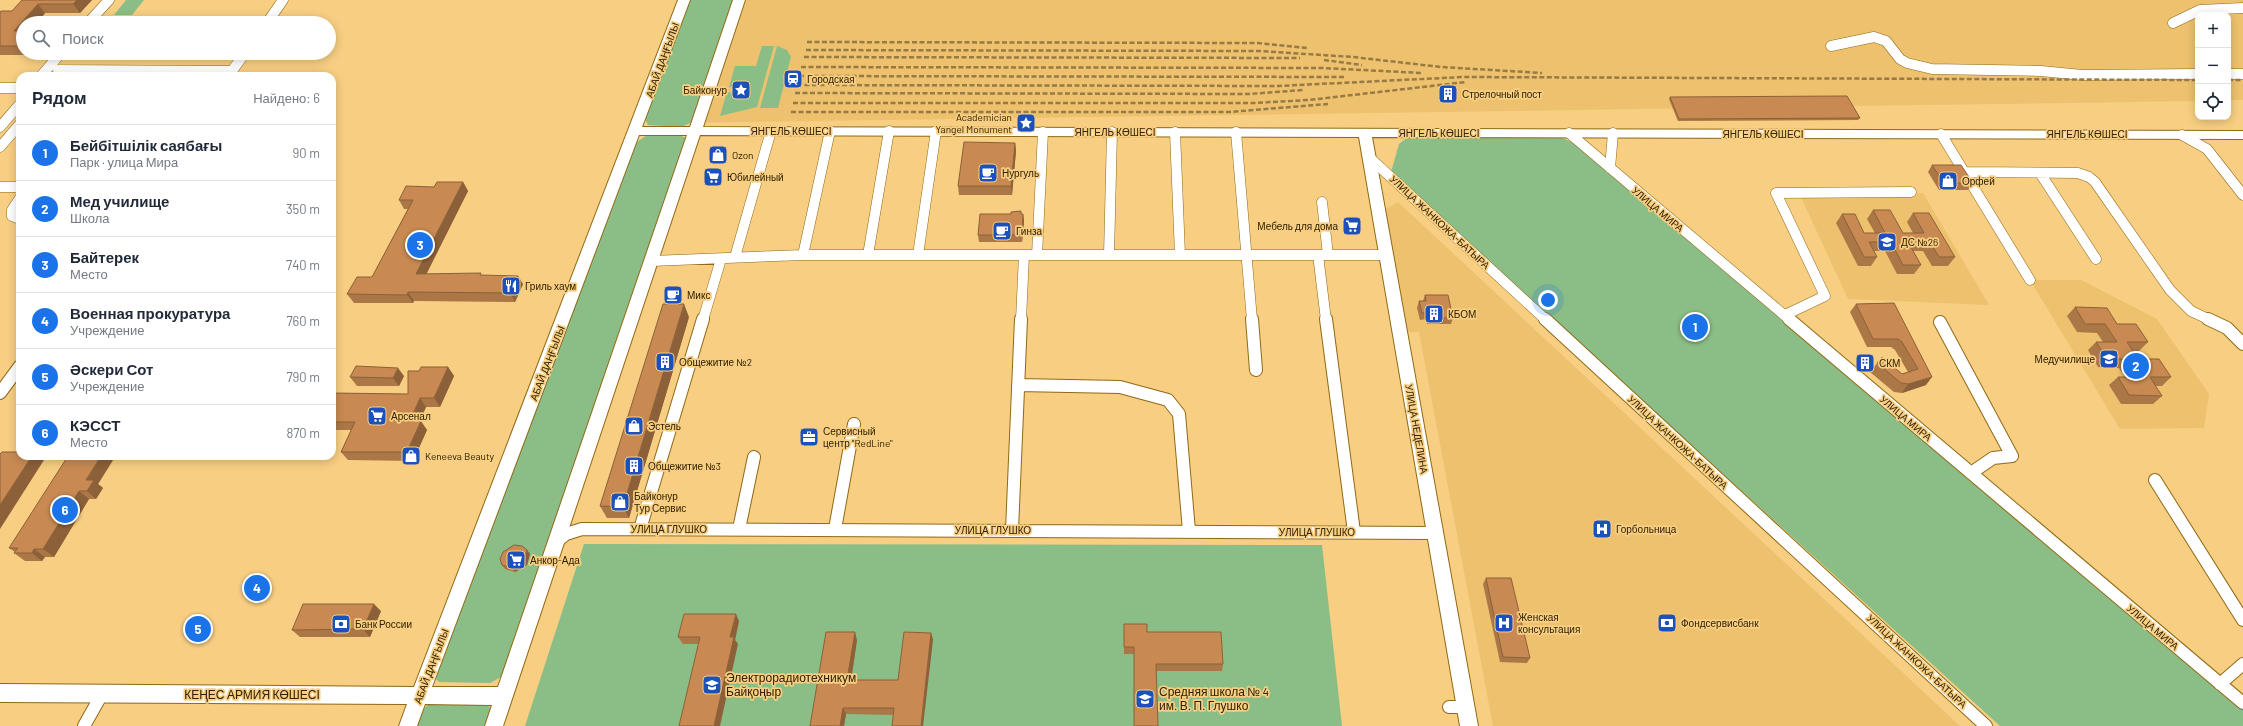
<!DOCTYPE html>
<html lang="ru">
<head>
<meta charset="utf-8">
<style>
	:root { --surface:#fff; --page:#f2f2f3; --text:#1f2937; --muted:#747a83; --line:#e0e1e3; --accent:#1a73e8 }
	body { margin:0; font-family:Barlow,sans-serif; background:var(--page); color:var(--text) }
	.controls { position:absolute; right:12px; top:12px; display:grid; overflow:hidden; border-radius:8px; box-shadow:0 2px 10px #0003 }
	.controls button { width:36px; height:36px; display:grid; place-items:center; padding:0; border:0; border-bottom:1px solid var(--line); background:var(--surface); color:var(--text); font:20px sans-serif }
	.you { position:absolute; left:1548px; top:300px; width:14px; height:14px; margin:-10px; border:3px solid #fff; border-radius:50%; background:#1a73e8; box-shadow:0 0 0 6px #1a73e833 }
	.badge { display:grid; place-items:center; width:26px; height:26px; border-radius:50%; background:var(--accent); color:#fff; font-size:13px; font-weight:700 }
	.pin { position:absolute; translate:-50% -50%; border:2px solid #fff; box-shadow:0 1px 4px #0006 }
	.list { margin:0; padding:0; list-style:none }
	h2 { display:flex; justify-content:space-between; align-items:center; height:52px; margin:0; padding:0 16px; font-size:17px }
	h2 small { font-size:13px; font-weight:400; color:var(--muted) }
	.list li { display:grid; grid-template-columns:26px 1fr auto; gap:12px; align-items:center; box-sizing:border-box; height:56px; padding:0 16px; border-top:1px solid var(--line) }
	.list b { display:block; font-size:15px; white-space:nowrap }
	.list p { margin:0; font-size:13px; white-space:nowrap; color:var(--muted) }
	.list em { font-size:13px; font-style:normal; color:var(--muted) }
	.icon { flex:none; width:22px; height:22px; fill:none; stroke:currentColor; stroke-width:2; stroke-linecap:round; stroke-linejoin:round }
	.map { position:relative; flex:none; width:2243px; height:726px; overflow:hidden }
	.search { position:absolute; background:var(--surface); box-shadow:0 2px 10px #0003; left:16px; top:16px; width:320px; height:44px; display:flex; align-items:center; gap:10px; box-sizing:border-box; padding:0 14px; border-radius:22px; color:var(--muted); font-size:15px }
	.panel { position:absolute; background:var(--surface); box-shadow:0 2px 10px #0003; left:16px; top:72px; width:320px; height:388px; border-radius:12px }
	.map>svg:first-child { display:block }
</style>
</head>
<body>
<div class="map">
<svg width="2243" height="726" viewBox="0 0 2243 726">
	<rect width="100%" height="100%" fill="#f7ce82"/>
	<path fill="#edc16d" d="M 722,0 L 2243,0 L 2243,100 L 2228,100 L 2228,15 L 2198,15 L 2198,101 L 679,123 Z
		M 1923,193 L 1989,305 L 1848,299 L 1800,195 Z
		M 1398,202 L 1960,726 L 1493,726 L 1419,332 L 1407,332 L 1384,210 Z
		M 2030,280 L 2081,280 L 2157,319 L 2209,394 L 2204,428 L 2120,429 Z"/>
	<path fill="#8bbd86" d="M 126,0 L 144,0 L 132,15 L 114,15 Z
		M 688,0 L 735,0 L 692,122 L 682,127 L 648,125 L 645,119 Z
		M 762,46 L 774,46 L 757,107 L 720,116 L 727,92 L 741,94 L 748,90 L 748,87 L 744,85 L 735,88 L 729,87 L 735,66 L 756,66 Z
		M 777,46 L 787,50 L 791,57 L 778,108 L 760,108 Z
		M 647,135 L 679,135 L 688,139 L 505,671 L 501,677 L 490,683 L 439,682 L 435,678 L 634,144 Z
		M 1408,137 L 1561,137 L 1573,143 L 2243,710 L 2243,726 L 2000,726 L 1391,172 L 1399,144 Z
		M 584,544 L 1322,545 L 1342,726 L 525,726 Z
		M 484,703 L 491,708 L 487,726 L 415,726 L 419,713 L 429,704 Z"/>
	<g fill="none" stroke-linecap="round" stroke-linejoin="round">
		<g stroke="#8f6a16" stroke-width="11">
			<path id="street-far1" d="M 88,23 L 109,0
				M 267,23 L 283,0
				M 2173,23 L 2200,10 L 2243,8
				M 1831,46 L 1874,37 L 1886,41 L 1900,59 L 1907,63 L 1932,69 L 2041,71 L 2082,75 L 2198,74
				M 58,70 L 232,71
				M 2228,74 L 2243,74
				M 229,75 L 245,53
				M 41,76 L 61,53
				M 0,88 L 20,88
				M 0,127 L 20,104
				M 1175,132 L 1180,255
				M 1236,132 L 1252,320
				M 1569,133 L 1790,320
				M 1941,134 L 2030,280
				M 2182,135 L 2207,149 L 2243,195
				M 0,147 L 20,124
				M 1370,158 L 1546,320
				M 1610,168 L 1613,133
				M 1964,172 L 2078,173 L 2089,177 L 2095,182 L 2170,290 L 2191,311 L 2210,320
				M 2040,173 L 2096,259
				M 0,187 L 20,187
				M 20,198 L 12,210 L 12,216 L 20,219
				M 1322,202 L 1328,255
				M 803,255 L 830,131
				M 868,255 L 889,131
				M 918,255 L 936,131
				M 1037,255 L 1043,132
				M 1109,255 L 1112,132
				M 1318,255 L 1326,320
				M 735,257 L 771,131
				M 651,261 L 803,255 L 1387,255
				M 1785,315 L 1825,296 L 1776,193 L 1911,192
				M 703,320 L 721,259
				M 1021,320 L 1024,255"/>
		</g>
		<g stroke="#8f6a16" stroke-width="14">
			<path id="street" d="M 1252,319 L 1256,370
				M 1326,319 L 1354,532
				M 1545,319 L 1986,726
				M 1789,319 L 2243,703
				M 2208,319 L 2227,328 L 2243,344
				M 1940,322 L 2012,456 L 1993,458 L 1971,473
				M 1018,385 L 1120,387 L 1168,400 L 1179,414 L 1189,531
				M 0,393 L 20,366
				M 2155,480 L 2243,620
				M 640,529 L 703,319
				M 739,529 L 754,457
				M 835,529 L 854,424
				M 1012,530 L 1021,319
				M 556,542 L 566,534 L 582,529 L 1435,533
				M 2220,684 L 2243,664
				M 1449,707 L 1466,707
				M 84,726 L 102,694"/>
		</g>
		<g stroke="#8f6a16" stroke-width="2">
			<path id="secondary" d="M 678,0 L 690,0 L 642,127 L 690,127 L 733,0 L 745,0 L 703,127 L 2243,131 L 2243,139 L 1372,137 L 1478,726 L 1460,726 L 1359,137 L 700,135 L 503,726 L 485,726 L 492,705 L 425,704 L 417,726 L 399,726 L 407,704 L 0,702 L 0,684 L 414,687 ZM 639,135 L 687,135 L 498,687 L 432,687 Z"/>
		</g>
		<use href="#street-far1" stroke="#fff" stroke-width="10"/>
		<use href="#street" stroke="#fff" stroke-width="12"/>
		<use href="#secondary" fill="#fff" fill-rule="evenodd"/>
		<path stroke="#977b44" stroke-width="2.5" stroke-dasharray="5 2.5" stroke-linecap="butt" d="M 807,42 L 1258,43 L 1307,48
			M 806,50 L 1260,51 L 1353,57 L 1441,67 L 1542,73
			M 804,57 L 1300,58
			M 1324,60 L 1362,65
			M 801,67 L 1323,68 L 1421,73
			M 799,76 L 1345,77
			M 2228,80 L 2243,80
			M 797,85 L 1278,86 L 1463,77 L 2198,80
			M 795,93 L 1249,94 L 1303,90
			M 793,103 L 1254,103 L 1309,100 L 1466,82
			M 791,112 L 1229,112 L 1328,104"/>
	</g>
	<path fill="#ac7747" d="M 22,0 L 92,0 L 80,13 L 45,13 L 37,23 L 23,23 L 23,53 L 46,53 L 44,55 L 0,55 L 0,12 L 12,11 Z
		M 1670,97 L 1860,118 L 1858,120 L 1678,121 L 1669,99 Z
		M 1015,143 L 1016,151 L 1012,195 L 959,195 L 958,186 Z
		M 1932,165 L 1973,183 L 1968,190 L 1939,190 L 1928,172 Z
		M 463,182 L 468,191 L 426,274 L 482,275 L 523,284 L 515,302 L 414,301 L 413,303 L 354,303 L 347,294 L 372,277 L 408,209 L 404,209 L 399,200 L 434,187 Z
		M 1873,210 L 1903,233 L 1913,233 L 1907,222 L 1913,213 L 1955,257 L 1948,266 L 1932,266 L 1923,251 L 1913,251 L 1921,265 L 1914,274 L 1897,274 L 1885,251 L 1874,251 L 1877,257 L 1871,266 L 1858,266 L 1836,223 L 1842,214 L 1864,233 L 1875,233 L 1867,219 Z
		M 1021,211 L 1021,214 L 1023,214 L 1024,221 L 1022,242 L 979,242 L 978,235 L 1011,214 Z
		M 1425,295 L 1453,318 L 1451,324 L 1427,324 L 1426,319 L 1420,320 L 1417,308 L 1419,301 L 1423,301 Z
		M 1894,303 L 1926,385 L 1902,393 L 1894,392 L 1870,372 L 1882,357 L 1902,374 L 1908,372 L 1895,350 L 1891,347 L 1867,347 L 1850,312 L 1856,304 Z
		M 2075,307 L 2117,324 L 2148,342 L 2139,351 L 2133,351 L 2138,359 L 2171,377 L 2162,386 L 2155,386 L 2162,396 L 2153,404 L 2121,404 L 2109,385 L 2118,377 L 2125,377 L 2119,368 L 2098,367 L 2088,350 L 2096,342 L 2103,342 L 2097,333 L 2077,332 L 2067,316 Z
		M 689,317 L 629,518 L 607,518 L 600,506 Z
		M 448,367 L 454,376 L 440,407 L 426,407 L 420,421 L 427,430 L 413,461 L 348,460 L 341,452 L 351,430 L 332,430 L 332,393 L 408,394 L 419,371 Z
		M 404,376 L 399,386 L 357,386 L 350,377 Z
		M 113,460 L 98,484 L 103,488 L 96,499 L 89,499 L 54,557 L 45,557 L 42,561 L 25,561 L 14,553 L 15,552 L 9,548 Z
		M 527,550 L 530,554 L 527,565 L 515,572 L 505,569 L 502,565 Z
		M 1486,578 L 1530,658 L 1527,663 L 1500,662 L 1483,584 Z
		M 381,611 L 370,637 L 300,637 L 292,630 Z
		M 739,621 L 735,640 L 738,644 L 683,644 L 678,637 Z
		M 1124,624 L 1147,632 L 1223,664 L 1222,671 L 1157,671 L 1134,654 L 1124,654 Z
		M 931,633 L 933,640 L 893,715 L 846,714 L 844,726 L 810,726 L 857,640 L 851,680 L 898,680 Z"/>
	<path fill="#8c6139" d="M 77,0 L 92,0 L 80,13 L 73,4 Z
		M 38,4 L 45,13 L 37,23 L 23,23 L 23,38 L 14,31 Z
		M 1015,143 L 1016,151 L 1012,195 L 1011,186 Z
		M 463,182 L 468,191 L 422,283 L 416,274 Z
		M 1023,214 L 1024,221 L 1022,242 L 1022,235 Z
		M 518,276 L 523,284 L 515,302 L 510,293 Z
		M 408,292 L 414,301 L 413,303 L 407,295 Z
		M 684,304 L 689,317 L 629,518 L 623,507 Z
		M 448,367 L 454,376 L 440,407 L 434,398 Z
		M 398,368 L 404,376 L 399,386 L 393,378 Z
		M 1932,377 L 1926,385 L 1902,393 L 1908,384 Z
		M 420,398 L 426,407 L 416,429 L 410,421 Z
		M 421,421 L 427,430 L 413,461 L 407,452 Z
		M 32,456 L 40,456 L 44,460 L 0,529 L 0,505 Z
		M 101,456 L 108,456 L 113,460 L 98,484 L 103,488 L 96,499 L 87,491 L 86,480 Z
		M 79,491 L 89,499 L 54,557 L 43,549 Z
		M 34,549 L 45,557 L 42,561 L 32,553 Z
		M 527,550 L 530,554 L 527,565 L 515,572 L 512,568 Z
		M 374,604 L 381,611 L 370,637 L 363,629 Z
		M 736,614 L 739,621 L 735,640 L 738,644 L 720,726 L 714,726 L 730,637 Z
		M 855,632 L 857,640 L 850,687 L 847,680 Z
		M 931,633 L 933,640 L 923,726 L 921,726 Z
		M 843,708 L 846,714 L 844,726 L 840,726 Z"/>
	<path fill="#c88a52" stroke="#8c6139" d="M 22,0 L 77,0 L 73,4 L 38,4 L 14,31 L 23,31 L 23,46 L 0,46 L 0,12 L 1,11 L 12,11 Z
		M 1847,96 L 1860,118 L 1679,119 L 1670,97 Z
		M 964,142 L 1015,143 L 1011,186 L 958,186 Z
		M 1932,165 L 1961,165 L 1973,183 L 1944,183 Z
		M 437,182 L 463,182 L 416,274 L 481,273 L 480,275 L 518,276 L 510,293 L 408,292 L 407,295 L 347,294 L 357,277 L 372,277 L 413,200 L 399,200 L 406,186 L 434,187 Z
		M 1873,210 L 1890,210 L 1903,233 L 1924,233 L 1913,213 L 1929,213 L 1955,257 L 1939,257 L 1930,242 L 1908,242 L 1921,265 L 1903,265 L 1891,242 L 1869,242 L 1877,257 L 1864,257 L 1842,214 L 1855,214 L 1864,233 L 1885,233 Z
		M 1021,211 L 1021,214 L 1023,214 L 1022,235 L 978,235 L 980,214 L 1011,214 L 1011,212 Z
		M 1425,295 L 1448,295 L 1453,318 L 1429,318 L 1428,313 L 1422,313 L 1419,301 L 1426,301 Z
		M 1894,303 L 1932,377 L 1908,384 L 1901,383 L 1877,363 L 1882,357 L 1902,374 L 1918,369 L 1902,342 L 1898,339 L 1873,339 L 1856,304 Z
		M 663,304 L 684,304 L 623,507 L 600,506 Z
		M 2075,307 L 2107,308 L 2117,324 L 2136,324 L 2148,342 L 2127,342 L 2138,359 L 2159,359 L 2171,377 L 2150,377 L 2162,396 L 2129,395 L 2118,377 L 2139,377 L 2127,359 L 2107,359 L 2096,342 L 2117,342 L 2105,324 L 2085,324 Z
		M 356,366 L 398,368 L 393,378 L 350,377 Z
		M 421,367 L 448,367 L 434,398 L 420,398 L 410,421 L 421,421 L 407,452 L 341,452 L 355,422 L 332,422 L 332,393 L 408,394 L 408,371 L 419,371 Z
		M 2,452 L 20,452 L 20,456 L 32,456 L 0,505 L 0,454 Z
		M 68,456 L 101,456 L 86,480 L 94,480 L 87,491 L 79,491 L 43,549 L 34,549 L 32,553 L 14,553 L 18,548 L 9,548 Z
		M 514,545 L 522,546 L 527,550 L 524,561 L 512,568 L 502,565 L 500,559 L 503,552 Z
		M 1486,578 L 1511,578 L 1530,658 L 1503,657 Z
		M 303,604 L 374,604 L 363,629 L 292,630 Z
		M 684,614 L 736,614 L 730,637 L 734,637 L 714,726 L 679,726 L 700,637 L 678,637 Z
		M 1124,624 L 1147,624 L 1147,632 L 1221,632 L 1223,664 L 1156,664 L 1158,726 L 1134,726 L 1134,647 L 1124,647 Z
		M 826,632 L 855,632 L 847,680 L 898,680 L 904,632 L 931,633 L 921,726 L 892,726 L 894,708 L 843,708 L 840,726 L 810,726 Z"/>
	<defs>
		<g id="station-square" transform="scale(1)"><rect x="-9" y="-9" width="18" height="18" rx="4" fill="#1c51bd" stroke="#f7ce82"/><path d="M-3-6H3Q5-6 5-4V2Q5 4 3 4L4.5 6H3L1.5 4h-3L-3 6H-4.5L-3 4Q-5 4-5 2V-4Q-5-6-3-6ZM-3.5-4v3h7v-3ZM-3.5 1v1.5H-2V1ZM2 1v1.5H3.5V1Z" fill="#fff"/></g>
		<g id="sight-square" transform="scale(1)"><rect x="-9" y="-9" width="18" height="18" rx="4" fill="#1c51bd" stroke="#f7ce82"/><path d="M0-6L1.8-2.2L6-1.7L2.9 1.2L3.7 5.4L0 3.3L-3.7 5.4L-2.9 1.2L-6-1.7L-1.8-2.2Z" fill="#fff"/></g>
		<g id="building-square" transform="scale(1)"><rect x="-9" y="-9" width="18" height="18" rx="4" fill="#1c51bd" stroke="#f7ce82"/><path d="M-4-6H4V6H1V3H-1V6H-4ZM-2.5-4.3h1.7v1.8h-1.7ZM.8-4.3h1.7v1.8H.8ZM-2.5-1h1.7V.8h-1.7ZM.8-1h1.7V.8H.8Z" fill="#fff"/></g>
		<g id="shop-square" transform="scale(1)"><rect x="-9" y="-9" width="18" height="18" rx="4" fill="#1c51bd" stroke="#f7ce82"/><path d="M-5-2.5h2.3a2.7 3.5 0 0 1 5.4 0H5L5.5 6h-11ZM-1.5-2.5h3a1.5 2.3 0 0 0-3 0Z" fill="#fff"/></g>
		<g id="cafe-square" transform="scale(1)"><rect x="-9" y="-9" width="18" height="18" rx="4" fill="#1c51bd" stroke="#f7ce82"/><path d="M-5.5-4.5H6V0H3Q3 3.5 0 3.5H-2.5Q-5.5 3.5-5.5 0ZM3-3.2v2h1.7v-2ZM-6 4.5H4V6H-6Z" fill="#fff"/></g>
		<g id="supermarket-square" transform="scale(1)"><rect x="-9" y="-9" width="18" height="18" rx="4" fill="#1c51bd" stroke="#f7ce82"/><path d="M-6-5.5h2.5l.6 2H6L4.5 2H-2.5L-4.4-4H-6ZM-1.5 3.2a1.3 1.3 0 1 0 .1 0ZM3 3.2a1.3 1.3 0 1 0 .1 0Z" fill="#fff"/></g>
		<g id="school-square" transform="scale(1)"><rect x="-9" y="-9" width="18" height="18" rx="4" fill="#1c51bd" stroke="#f7ce82"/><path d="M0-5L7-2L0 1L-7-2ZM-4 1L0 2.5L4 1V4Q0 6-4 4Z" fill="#fff"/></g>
		<g id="restaurant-square" transform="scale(1)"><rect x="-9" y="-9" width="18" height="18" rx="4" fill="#1c51bd" stroke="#f7ce82"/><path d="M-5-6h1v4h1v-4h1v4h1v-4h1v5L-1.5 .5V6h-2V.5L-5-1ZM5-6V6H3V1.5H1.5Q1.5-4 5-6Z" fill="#fff"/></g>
		<g id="office-square" transform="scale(1)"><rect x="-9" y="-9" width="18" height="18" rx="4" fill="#1c51bd" stroke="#f7ce82"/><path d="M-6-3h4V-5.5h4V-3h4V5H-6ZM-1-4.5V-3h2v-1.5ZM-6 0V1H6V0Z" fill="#fff"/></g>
		<g id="hospital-square" transform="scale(1)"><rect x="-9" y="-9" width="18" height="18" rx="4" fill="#1c51bd" stroke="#f7ce82"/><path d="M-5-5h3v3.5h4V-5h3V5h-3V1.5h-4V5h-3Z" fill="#fff"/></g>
		<g id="bank-square" transform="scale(1)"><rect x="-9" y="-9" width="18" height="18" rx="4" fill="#1c51bd" stroke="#f7ce82"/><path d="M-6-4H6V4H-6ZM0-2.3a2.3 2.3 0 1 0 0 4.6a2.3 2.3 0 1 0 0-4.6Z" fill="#fff"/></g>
		<g id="university-square" transform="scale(1)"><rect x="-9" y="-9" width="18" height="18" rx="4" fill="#1c51bd" stroke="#f7ce82"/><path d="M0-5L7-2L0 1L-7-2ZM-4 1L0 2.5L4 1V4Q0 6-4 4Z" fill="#fff"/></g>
	</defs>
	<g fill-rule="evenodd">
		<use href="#station-square" x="793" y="79"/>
		<use href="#sight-square" x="741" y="90"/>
		<use href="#building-square" x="1448" y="94"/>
		<use href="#sight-square" x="1026" y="123"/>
		<use href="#shop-square" x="718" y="155"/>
		<use href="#cafe-square" x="988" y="173"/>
		<use href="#supermarket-square" x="713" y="177"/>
		<use href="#shop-square" x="1948" y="181"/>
		<use href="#supermarket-square" x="1352" y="226"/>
		<use href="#cafe-square" x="1002" y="231"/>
		<use href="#school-square" x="1887" y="242"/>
		<use href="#restaurant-square" x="511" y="286"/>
		<use href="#cafe-square" x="673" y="295"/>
		<use href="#building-square" x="1434" y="314"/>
		<use href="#school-square" x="2109" y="359"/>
		<use href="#building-square" x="665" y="362"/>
		<use href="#building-square" x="1865" y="363"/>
		<use href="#supermarket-square" x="377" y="416"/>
		<use href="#shop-square" x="634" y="426"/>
		<use href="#office-square" x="809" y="437"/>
		<use href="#shop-square" x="411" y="456"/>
		<use href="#building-square" x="634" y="466"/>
		<use href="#shop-square" x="620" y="502"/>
		<use href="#hospital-square" x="1602" y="529"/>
		<use href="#supermarket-square" x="516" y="560"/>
		<use href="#hospital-square" x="1504" y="623"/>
		<use href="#bank-square" x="1667" y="623"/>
		<use href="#bank-square" x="341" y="624"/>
		<use href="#university-square" x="712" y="685"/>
		<use href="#school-square" x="1145" y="699"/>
	</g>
	<g text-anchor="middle" stroke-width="3.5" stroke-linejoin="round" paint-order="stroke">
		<g font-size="10" fill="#302101" stroke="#f7ce82">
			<text transform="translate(662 60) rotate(-70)" y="4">АБАЙ ДАҢҒЫЛЫ</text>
			<text x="791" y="135">ЯНГЕЛЬ КӨШЕСІ</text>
			<text x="1115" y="136">ЯНГЕЛЬ КӨШЕСІ</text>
			<text x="1439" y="137">ЯНГЕЛЬ КӨШЕСІ</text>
			<text x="1763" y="138">ЯНГЕЛЬ КӨШЕСІ</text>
			<text x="2087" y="138">ЯНГЕЛЬ КӨШЕСІ</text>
			<text transform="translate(1658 209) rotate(40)" y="4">УЛИЦА МИРА</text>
			<text transform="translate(1440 222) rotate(43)" y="4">УЛИЦА ЖАНКОЖА-БАТЫРА</text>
			<text transform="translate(547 363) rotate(-69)" y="4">АБАЙ ДАҢҒЫЛЫ</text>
			<text transform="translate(1906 418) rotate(40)" y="4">УЛИЦА МИРА</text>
			<text transform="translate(1417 429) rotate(80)" y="4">УЛИЦА НЕДЕЛИНА</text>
			<text transform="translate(1678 442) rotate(43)" y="4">УЛИЦА ЖАНКОЖА-БАТЫРА</text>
			<text x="669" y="533">УЛИЦА ГЛУШКО</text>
			<text x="993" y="534">УЛИЦА ГЛУШКО</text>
			<text x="1317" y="536">УЛИЦА ГЛУШКО</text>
			<text transform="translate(2153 627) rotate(40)" y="4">УЛИЦА МИРА</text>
			<text transform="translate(1917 661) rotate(43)" y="4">УЛИЦА ЖАНКОЖА-БАТЫРА</text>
			<text transform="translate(431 666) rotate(-69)" y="4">АБАЙ ДАҢҒЫЛЫ</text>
		</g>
		<g font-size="10" fill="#302101" stroke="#f7ce82" text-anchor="start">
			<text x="807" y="83">Городская</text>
			<text x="727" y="94" text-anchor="end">Байконур</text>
			<text x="1462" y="98">Стрелочный пост</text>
			<text x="1012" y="121" text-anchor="end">Academician<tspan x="1012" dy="12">Yangel Monument</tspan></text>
			<text x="732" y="159">Ozon</text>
			<text x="1002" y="177">Нургуль</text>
			<text x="727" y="181">Юбилейный</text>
			<text x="1962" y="185">Орфей</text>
			<text x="1338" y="230" text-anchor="end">Мебель для дома</text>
			<text x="1016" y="235">Гинза</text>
			<text x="1901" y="246">ДС №26</text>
			<text x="525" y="290">Гриль хаум</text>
			<text x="687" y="299">Микс</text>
			<text x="1448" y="318">КБОМ</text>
			<text x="2095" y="363" text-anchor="end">Медучилище</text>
			<text x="679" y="366">Общежитие №2</text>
			<text x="1879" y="367">СКМ</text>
			<text x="391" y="420">Арсенал</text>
			<text x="648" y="430">Эстель</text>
			<text x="823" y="435">Сервисный<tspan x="823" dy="12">центр "RedLine"</tspan></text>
			<text x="425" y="460">Keneeva Beauty</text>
			<text x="648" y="470">Общежитие №3</text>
			<text x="634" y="500">Байконур<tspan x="634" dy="12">Тур Сервис</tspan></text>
			<text x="1616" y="533">Горбольница</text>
			<text x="530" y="564">Анкор-Ада</text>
			<text x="1518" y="621">Женская<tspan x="1518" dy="12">консультация</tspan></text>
			<text x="1681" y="627">Фондсервисбанк</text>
			<text x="355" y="628">Банк России</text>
		</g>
		<g font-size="12" fill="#302101" stroke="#f7ce82" text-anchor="start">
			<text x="726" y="682">Электрорадиотехникум<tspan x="726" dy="14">Байқоңыр</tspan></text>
			<text x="1159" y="696">Средняя школа № 4<tspan x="1159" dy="14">им. В. П. Глушко</tspan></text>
		</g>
		<g font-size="12" fill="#302101" stroke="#f7ce82">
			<text x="252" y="699">КЕҢЕС АРМИЯ КӨШЕСІ</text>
		</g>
	</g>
</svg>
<div class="controls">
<button>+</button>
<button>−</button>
<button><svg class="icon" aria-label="locate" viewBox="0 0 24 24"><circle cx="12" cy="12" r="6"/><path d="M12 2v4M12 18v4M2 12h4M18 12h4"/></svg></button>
</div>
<div class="you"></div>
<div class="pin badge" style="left:1695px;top:327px">1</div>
<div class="pin badge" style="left:2136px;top:366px">2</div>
<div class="pin badge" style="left:420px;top:245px">3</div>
<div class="pin badge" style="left:257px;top:588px">4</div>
<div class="pin badge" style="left:198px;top:629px">5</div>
<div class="pin badge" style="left:65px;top:510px">6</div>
<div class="search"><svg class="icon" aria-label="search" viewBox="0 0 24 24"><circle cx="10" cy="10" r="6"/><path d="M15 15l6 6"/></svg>Поиск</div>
<section class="panel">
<h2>Рядом<small>Найдено: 6</small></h2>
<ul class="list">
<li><span class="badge">1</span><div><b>Бейбітшілік саябағы</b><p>Парк · улица Мира</p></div><em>90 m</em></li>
<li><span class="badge">2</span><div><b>Мед училище</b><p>Школа</p></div><em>350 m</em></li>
<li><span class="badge">3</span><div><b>Байтерек</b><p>Место</p></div><em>740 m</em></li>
<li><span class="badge">4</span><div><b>Военная прокуратура</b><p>Учреждение</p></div><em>760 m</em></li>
<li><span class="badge">5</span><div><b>Әскери Сот</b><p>Учреждение</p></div><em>790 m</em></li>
<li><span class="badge">6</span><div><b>КЭССТ</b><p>Место</p></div><em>870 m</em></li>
</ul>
</section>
</div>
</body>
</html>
